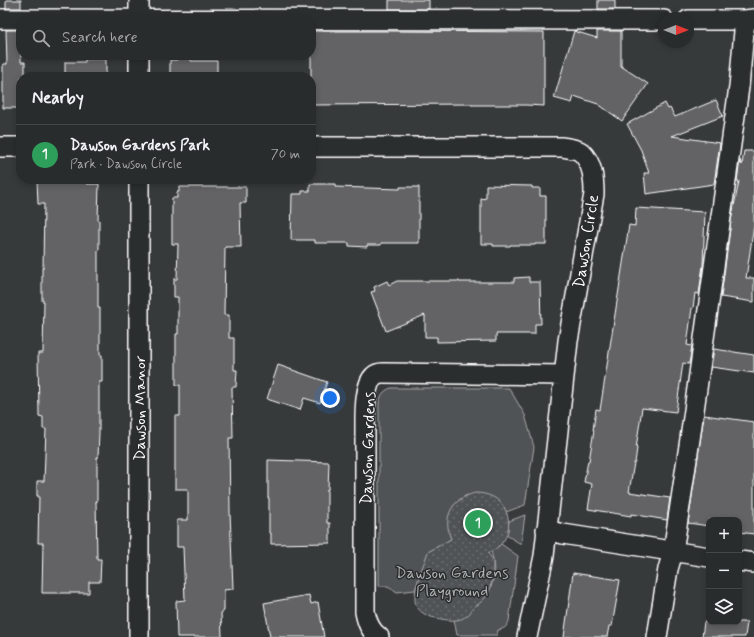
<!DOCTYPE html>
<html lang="en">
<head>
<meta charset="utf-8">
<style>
	:root { --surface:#292c2c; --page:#313434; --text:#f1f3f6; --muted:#a5a7a9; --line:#454848; --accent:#ffd166 }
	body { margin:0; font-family:Mynerve,sans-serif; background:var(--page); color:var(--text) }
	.controls { position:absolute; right:12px; bottom:12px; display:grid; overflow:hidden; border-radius:8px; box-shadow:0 2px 6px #0003 }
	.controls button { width:36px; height:36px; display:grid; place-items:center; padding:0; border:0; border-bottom:1px solid var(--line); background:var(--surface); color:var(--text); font:20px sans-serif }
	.compass { position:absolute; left:658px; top:12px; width:36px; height:36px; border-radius:50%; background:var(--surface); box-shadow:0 2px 6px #0003; rotate:90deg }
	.you { position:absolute; left:330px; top:398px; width:14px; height:14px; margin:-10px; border:3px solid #fff; border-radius:50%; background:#1a73e8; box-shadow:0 0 0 6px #1a73e833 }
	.badge { display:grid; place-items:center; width:26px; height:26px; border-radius:50%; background:var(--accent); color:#fff; font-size:13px; font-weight:700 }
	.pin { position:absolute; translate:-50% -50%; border:2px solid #fff; box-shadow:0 1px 4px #0006 }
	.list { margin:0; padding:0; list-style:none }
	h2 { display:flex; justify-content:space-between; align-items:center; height:52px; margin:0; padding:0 16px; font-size:17px }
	h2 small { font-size:13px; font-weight:400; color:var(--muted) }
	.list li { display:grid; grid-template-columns:26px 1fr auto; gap:12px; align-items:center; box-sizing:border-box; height:60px; padding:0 16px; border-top:1px solid var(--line) }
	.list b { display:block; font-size:15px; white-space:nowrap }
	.list p { margin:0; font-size:13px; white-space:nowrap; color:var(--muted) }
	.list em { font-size:13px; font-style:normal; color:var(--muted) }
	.icon { flex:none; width:22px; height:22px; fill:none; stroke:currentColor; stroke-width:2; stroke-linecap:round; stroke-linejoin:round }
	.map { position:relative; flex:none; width:754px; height:637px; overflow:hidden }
	.search { position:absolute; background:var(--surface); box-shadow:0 2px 6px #0003; left:16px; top:16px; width:300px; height:44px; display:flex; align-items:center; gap:10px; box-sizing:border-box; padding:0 14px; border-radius:16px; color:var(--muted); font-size:15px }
	.panel { position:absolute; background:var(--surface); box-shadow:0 2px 6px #0003; left:16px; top:72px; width:300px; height:112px; border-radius:16px }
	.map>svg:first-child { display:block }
</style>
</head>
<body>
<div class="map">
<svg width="754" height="637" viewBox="0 0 754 637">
	<defs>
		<pattern id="park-dots" width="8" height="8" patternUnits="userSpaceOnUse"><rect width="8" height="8" fill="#505354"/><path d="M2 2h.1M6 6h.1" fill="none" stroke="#6a6d6e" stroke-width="1.8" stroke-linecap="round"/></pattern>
	</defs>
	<rect width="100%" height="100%" fill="#373a3b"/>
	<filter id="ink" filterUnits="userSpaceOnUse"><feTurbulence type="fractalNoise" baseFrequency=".025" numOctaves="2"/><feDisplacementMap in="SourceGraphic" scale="8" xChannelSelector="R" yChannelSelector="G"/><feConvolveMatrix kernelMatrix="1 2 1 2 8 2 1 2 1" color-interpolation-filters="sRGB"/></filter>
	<g filter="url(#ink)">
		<path fill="#505354" stroke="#a8a9aa" d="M 391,388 L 509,388 L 525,415 L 534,447 L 525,505 L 506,512 L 504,507 L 467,495 L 460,499 L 453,506 L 449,533 L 451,539 L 428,552 L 415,590 L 397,592 L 388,586 L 379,586 L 379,403 C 381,395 383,391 391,388 Z
			M 525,515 L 521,544 L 506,535 L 508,530 L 509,521 Z
			M 501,544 L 518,556 L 509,621 C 507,627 504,629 498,630 L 497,635 L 457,635 L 454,620 C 465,619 467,614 474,607 C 476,605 479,604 482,601 C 495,589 496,568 491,551 Z"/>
		<path fill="url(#park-dots)" stroke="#a8a9aa" d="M 475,493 C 481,493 487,494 493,497 C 511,506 514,533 499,546 C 496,549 492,551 488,553 L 493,560 C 493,575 493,592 481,602 C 479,604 477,605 475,606 C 472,608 471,613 468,615 C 459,623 446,620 436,618 C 428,617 419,612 416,605 C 411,593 424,564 428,552 L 451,539 C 442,516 452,499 475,493 Z"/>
		<path fill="#636465" stroke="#fff" d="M 6,0 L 21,0 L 21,8 L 6,8 Z
			M 389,0 L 429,0 L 429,9 L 389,9 Z
			M 598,0 L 615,0 L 615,9 L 598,9 Z
			M 6,30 L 21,30 L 21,62 L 25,62 L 25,77 L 21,77 L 21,108 L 3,108 L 3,64 L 7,64 Z
			M 311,31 L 385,31 L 544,32 L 544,106 L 526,105 L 471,105 L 471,104 L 311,105 Z
			M 574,31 L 597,38 L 597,31 L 621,31 L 621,66 L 648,84 L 622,121 L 598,104 L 574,96 L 572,103 L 554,98 Z
			M 177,58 L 191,58 L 191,61 L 217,61 L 217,77 L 170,77 L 170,60 L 177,60 Z
			M 85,59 L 106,59 L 106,77 L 65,77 L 65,62 L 85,62 Z
			M 716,100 L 723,116 L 672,136 L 720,143 L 714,184 L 646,194 L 644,173 L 649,173 L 641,150 L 627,124 L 665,103 L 668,109 L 670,108 L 675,117 Z
			M 744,151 L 754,151 L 754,225 L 746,278 L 754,278 L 754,302 L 721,297 L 731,221 L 739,181 L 737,181 L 740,160 L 742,165 Z
			M 37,179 L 87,179 L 87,184 L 99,184 L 98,220 L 99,220 L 99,250 L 98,250 L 98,308 L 100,308 L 100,355 L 102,355 L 102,382 L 99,382 L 99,432 L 98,458 L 97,457 L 97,502 L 96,501 L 97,559 L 101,559 L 100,582 L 89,582 L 89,593 L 42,593 L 43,543 L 38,543 L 39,496 L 37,496 L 37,481 L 44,481 L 46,429 L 43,429 L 43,417 L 39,416 L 38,353 L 43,353 L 44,301 L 42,301 L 42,268 L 43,268 L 44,204 L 38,204 Z
			M 310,184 L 335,184 L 335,187 L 400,189 L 400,187 L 419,187 L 419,243 L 381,243 L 381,245 L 367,245 L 367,247 L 349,246 L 349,243 L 315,243 L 315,240 L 291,240 L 292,194 L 302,194 L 302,191 L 310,191 Z
			M 486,185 L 532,186 L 532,188 L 540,188 L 540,196 L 546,196 L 546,244 L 535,244 L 535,245 L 510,245 L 510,246 L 493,246 L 493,244 L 481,244 L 481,199 L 486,198 Z
			M 179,187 L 246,187 L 246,203 L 240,203 L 241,247 L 225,247 L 224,315 L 229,315 L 229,338 L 234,338 L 234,370 L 237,370 L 236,387 L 232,387 L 233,438 L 229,438 L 230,512 L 233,589 L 224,590 L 224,611 L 221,613 L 222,637 L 177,637 L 176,601 L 185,600 L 183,547 L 177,547 L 177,520 L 188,520 L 188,489 L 175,489 L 175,416 L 180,416 L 180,385 L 176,385 L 176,334 L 178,334 L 178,297 L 174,297 L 174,279 L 177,279 L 178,244 L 172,244 L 172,198 L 177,198 L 177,192 L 179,192 Z
			M 636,208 L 705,212 L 703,265 L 699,294 L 695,293 L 693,308 L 692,308 L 687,345 L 692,346 L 689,364 L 683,363 L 676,412 L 642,408 L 636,448 L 637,448 L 635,463 L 634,463 L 629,492 L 670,498 L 667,520 L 631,514 L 631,516 L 588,509 L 592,484 L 584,482 L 588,461 L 589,461 L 594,430 L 593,430 L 596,409 L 600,410 L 629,225 L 635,226 Z
			M 529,277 L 529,282 L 540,282 L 541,324 L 535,324 L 535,334 L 496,334 L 496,341 L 437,342 L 437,337 L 425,337 L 425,315 L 386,331 L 371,292 L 375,291 L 374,287 L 387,281 L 389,285 L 397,281 L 459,281 L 459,282 L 514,282 L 514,278 Z
			M 714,349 L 754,355 L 754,373 L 711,367 Z
			M 278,365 L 327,382 L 320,403 L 304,398 L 300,410 L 267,399 Z
			M 704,415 L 754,422 L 754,534 L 739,532 L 739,520 L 709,520 L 709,526 L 688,523 Z
			M 268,460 L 329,462 L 328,490 L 327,490 L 327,523 L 330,523 L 330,543 L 271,544 L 271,533 L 269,533 L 269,498 L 268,498 Z
			M 573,573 L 620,580 L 612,626 L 609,626 L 607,637 L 564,637 Z
			M 309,595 L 311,604 L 318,602 L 324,637 L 270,637 L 264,603 Z
			M 704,622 L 747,622 L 745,637 L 702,637 Z"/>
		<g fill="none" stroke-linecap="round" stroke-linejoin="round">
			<g stroke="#fff" stroke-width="22">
				<path id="minor" d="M 139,0 L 139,21
					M 0,19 L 664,20
					M 688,20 L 745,20
					M 139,55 L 139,77
					M 0,147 L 21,147
					M 311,147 L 562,147 C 567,148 577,149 581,152 C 593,163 594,180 594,194 L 568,341 L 544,556 L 527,637
					M 139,179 L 139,637
					M 546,530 L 563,534 L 709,557
					M 739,561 L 754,563
					M 379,637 C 370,631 367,622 365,612 L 365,422 C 365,411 365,384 374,376 C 376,374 380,373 383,373 L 564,375
					M 657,637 L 668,569 L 673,552 L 690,439 L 739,87 L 745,20 L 754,19"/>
			</g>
			<use href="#minor" stroke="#2a2d2e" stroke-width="19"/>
		</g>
	</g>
	<g text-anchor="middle" stroke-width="3" stroke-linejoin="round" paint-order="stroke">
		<g font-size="16" fill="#fff" stroke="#2a2d2e">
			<text transform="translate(585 241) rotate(-81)" y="6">Dawson Circle</text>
			<text transform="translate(139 408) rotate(-90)" y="6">Dawson Manor</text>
			<text transform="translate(367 448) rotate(-88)" y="6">Dawson Gardens</text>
		</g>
		<g font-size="16" fill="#b0b2b2" stroke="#2a2d2e">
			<text x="452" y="578">Dawson Gardens<tspan x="452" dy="18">Playground</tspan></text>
		</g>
	</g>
</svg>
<div class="controls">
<button>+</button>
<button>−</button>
<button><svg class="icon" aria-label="layers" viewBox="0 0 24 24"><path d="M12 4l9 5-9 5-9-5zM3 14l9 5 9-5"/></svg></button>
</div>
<svg class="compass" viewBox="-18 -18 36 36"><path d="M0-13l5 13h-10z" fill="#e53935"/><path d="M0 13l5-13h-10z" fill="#a5a7a9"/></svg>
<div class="you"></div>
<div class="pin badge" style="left:478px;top:523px;background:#2e9e5b">1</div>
<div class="search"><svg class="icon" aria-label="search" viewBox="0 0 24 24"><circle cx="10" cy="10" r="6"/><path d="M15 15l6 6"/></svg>Search here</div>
<section class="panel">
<h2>Nearby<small></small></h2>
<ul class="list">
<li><span class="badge" style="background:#2e9e5b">1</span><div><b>Dawson Gardens Park</b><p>Park · Dawson Circle</p></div><em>70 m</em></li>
</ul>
</section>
</div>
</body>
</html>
